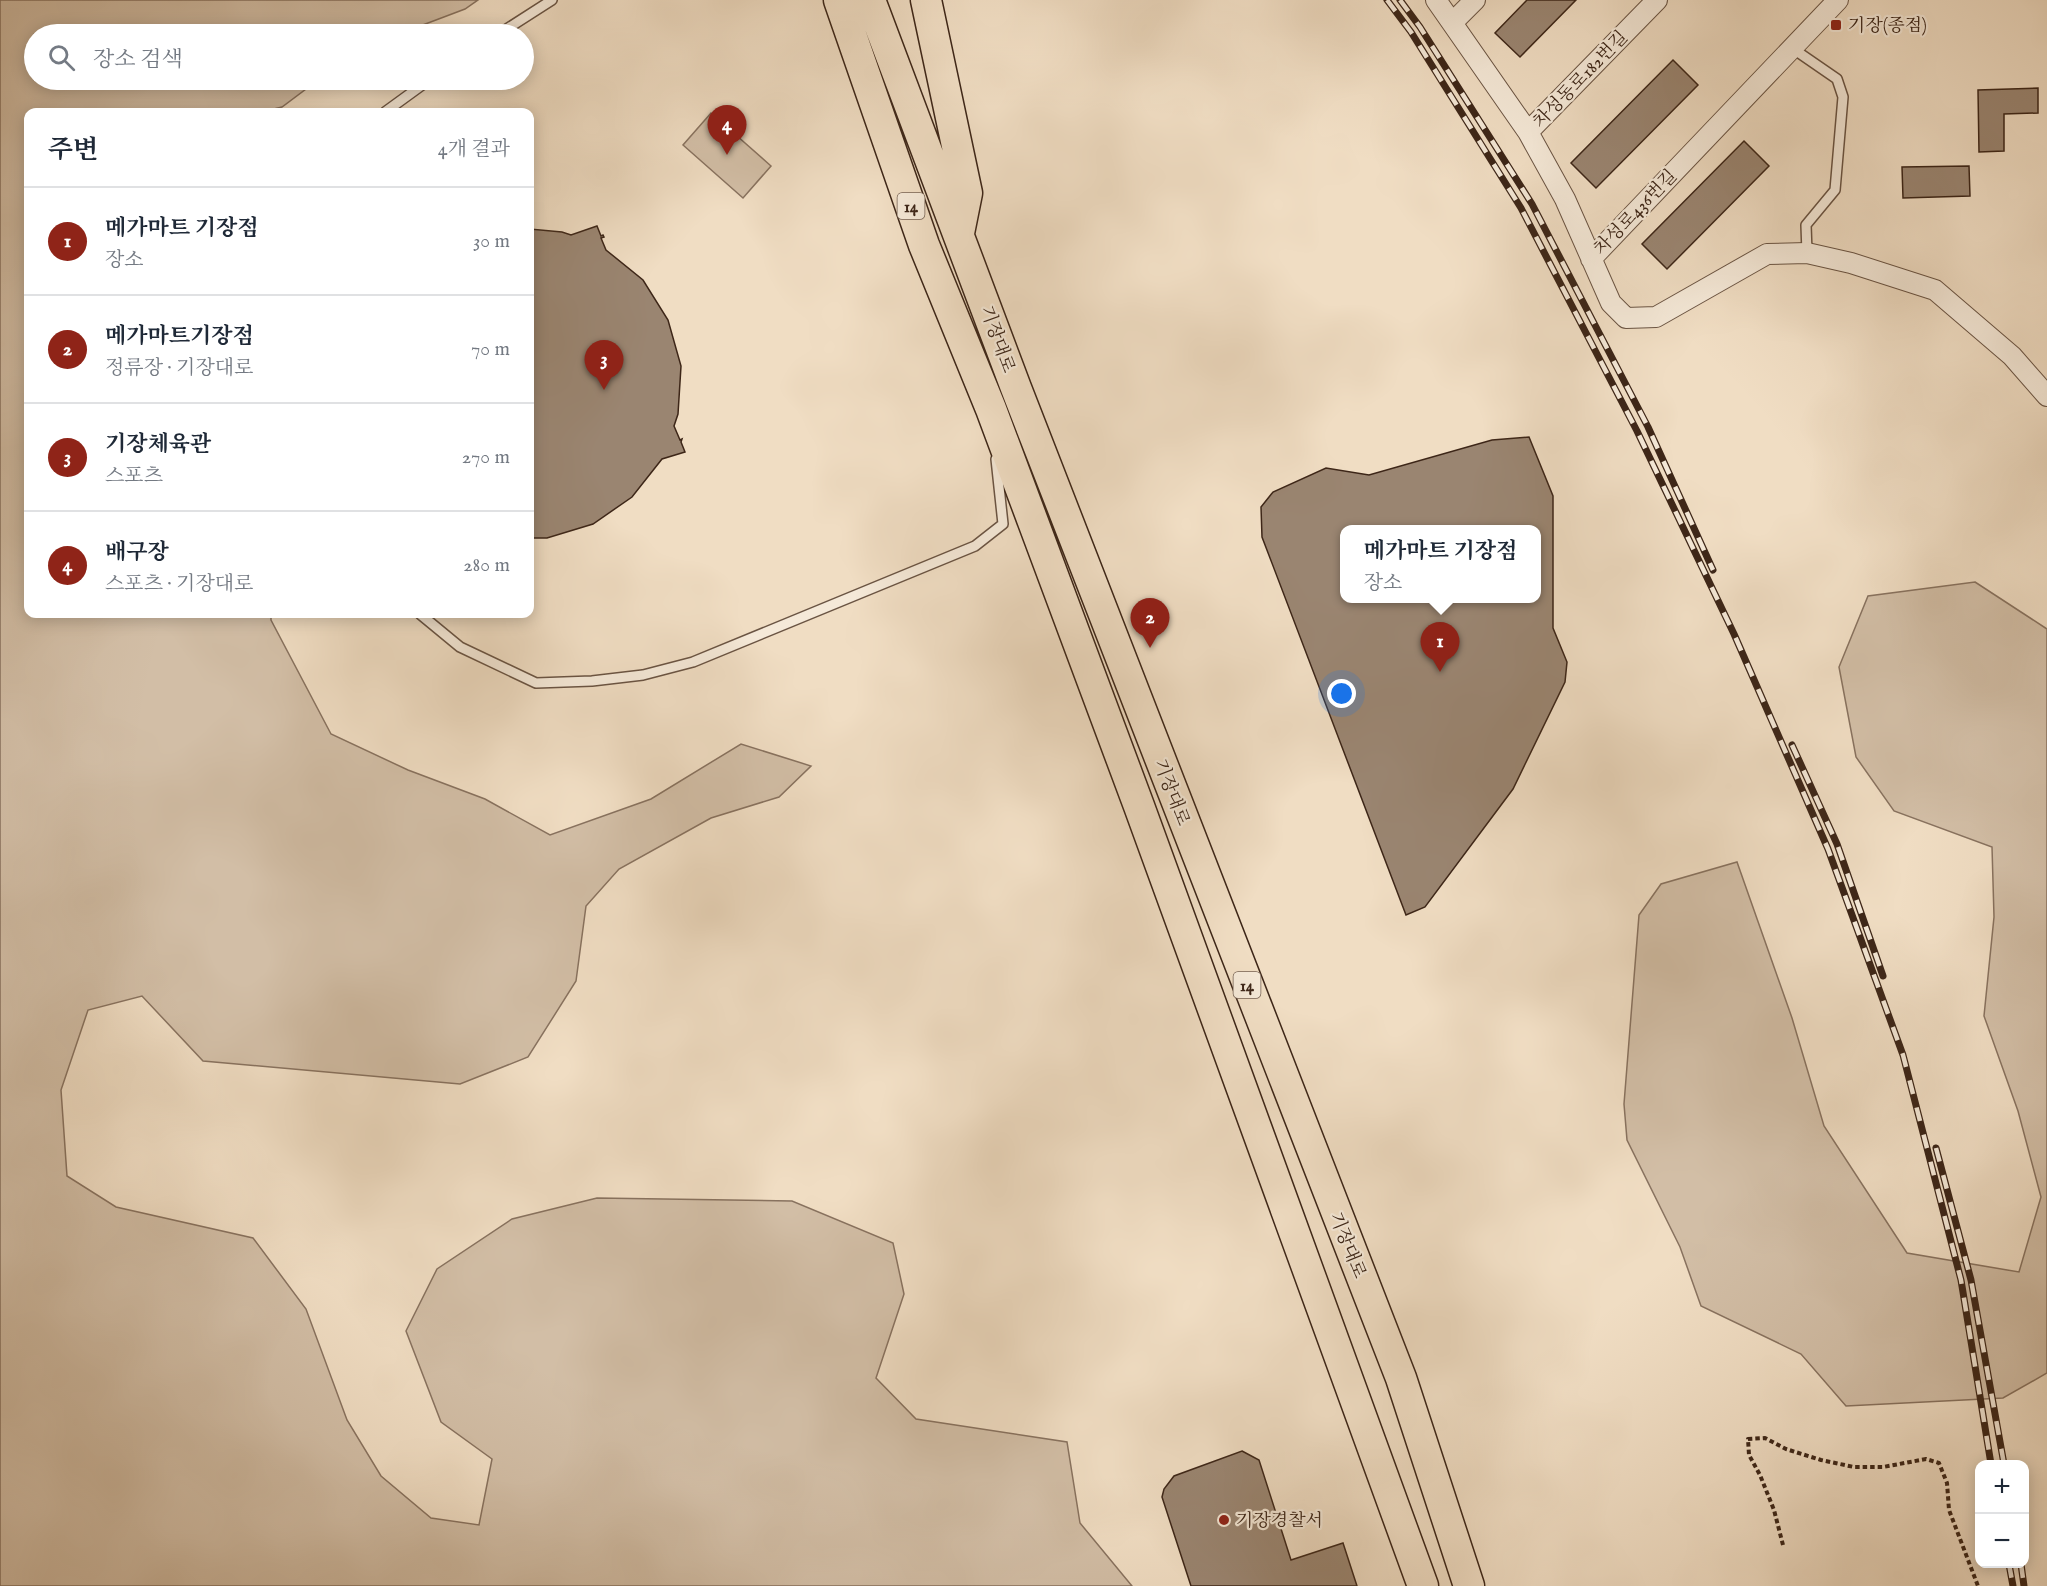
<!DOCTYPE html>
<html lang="ko">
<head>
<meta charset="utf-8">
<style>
	:root { --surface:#fff; --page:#f6f6f7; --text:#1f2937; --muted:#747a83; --line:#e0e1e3; --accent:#8f2418 }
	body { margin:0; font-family:"IM FELL English","Noto Serif KR",serif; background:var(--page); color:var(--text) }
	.controls { position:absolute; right:18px; bottom:18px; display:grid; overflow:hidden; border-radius:12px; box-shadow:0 3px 15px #0003 }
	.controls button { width:54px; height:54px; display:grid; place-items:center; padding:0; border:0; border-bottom:2px solid var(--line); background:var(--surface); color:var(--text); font:30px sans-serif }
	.you { position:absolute; left:1342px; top:694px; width:21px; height:21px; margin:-15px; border:4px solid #fff; border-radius:50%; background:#1a73e8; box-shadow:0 0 0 9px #1a73e833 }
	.badge { display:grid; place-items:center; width:39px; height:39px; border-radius:50%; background:var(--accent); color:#fff; font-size:20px; font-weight:700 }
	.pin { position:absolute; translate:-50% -50px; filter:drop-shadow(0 2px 3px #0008) }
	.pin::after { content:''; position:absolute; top:32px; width:21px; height:18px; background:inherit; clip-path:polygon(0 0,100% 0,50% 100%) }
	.popup { position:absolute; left:1340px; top:525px; width:201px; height:78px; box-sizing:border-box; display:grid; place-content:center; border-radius:12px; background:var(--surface); filter:drop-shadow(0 2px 4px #0005); font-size:20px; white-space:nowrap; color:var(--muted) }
	.popup b { font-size:22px; color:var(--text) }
	.popup::after { content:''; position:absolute; left:50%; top:100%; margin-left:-12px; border:12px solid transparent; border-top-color:var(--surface) }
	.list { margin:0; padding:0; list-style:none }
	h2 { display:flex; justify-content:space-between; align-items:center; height:78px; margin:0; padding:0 24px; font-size:26px }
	h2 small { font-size:20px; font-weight:400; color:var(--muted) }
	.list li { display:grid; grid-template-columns:39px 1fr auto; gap:18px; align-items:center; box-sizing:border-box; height:108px; padding:0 24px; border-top:2px solid var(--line) }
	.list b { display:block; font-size:22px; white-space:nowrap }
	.list p { margin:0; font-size:20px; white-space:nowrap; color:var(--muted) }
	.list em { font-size:20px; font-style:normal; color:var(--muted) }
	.icon { flex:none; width:33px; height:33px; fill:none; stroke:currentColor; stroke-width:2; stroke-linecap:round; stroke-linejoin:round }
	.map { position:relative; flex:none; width:2047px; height:1586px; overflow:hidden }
	.search { position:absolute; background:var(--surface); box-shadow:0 3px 15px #0003; left:24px; top:24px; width:510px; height:66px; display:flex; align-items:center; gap:15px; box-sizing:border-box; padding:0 21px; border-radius:33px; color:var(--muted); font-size:22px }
	.panel { position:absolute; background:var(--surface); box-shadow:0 3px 15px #0003; left:24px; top:108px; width:510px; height:510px; border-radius:12px }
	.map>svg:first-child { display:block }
</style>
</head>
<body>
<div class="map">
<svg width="2047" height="1586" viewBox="0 0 2047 1586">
	<rect width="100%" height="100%" fill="#f0ddc3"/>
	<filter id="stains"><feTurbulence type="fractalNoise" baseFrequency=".00333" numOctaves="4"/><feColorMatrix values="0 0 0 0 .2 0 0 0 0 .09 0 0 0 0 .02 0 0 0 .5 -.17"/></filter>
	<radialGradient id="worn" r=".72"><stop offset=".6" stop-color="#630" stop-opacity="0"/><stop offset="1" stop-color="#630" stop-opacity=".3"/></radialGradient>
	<path fill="#d2bea6" stroke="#88725f" stroke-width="1.5" d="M 0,0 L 478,0 L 465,9 L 399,34 L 34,34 L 34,80 L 318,80 L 282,107 L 261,112 L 28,112 L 28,614 L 271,614 L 271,620 L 331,734 L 408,770 L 485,799 L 550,835 L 651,799 L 741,744 L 811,766 L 779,797 L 711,818 L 619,869 L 586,906 L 576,981 L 528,1057 L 460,1084 L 203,1061 L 142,996 L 88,1010 L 61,1090 L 67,1176 L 116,1207 L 253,1238 L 306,1309 L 347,1420 L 381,1476 L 431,1518 L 479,1525 L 492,1459 L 441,1422 L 406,1331 L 437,1269 L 512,1219 L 597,1198 L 792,1201 L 893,1243 L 904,1294 L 876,1378 L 916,1419 L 1067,1442 L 1080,1523 L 1132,1586 L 0,1586 Z
		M 711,113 L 771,166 L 743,198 L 683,145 Z
		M 1975,582 L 2047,629 L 2047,1373 L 2003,1398 L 1846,1406 L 1801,1354 L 1701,1306 L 1680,1247 L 1627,1140 L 1624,1104 L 1639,915 L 1661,884 L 1737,862 L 1792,1018 L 1824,1126 L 1907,1253 L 2019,1272 L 2041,1197 L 2018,1111 L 1984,1016 L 1994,917 L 1992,847 L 1894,811 L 1856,757 L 1839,667 L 1868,596 Z"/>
	<path fill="#9a8571" stroke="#3d2618" stroke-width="1.5" fill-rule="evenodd" d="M 1527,0 L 1576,0 L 1520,57 L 1495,33 Z
		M 1673,60 L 1698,85 L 1596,188 L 1571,163 Z
		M 2038,88 L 2038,113 L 2004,114 L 2004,151 L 1979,152 L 1978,90 Z
		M 1744,141 L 1769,166 L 1667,269 L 1642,244 Z
		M 1969,166 L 1970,196 L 1903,198 L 1902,167 Z
		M 597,226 L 601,236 L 603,235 L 604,237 L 601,238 L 606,250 L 643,280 L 668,320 L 681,366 L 678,414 L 674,426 L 680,440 L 682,439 L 681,442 L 685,452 L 662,459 L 632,497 L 593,524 L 547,538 L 530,538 L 530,229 L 562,232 L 571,235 Z
		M 1529,437 L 1553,496 L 1553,628 L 1567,662 L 1565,682 L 1513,789 L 1425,907 L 1406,915 L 1262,537 L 1261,507 L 1273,492 L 1326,468 L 1369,475 L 1492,440 ZM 1344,530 L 1536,530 L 1536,598 L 1344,598 Z
		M 1242,1451 L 1259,1460 L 1291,1560 L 1343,1543 L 1357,1586 L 1191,1586 L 1162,1497 L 1164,1489 L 1174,1476 Z"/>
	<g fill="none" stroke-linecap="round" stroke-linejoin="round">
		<g stroke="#6a5443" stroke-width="12">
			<path id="lane" d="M 499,34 L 552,0
				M 1792,48 L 1837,79 L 1843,97 L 1835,190 L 1806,225 L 1807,253
				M 385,112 L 429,80
				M 420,614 L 460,647 L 536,683 L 592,681 L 643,675 L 693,662 L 975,546 L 1003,524 L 996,459"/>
		</g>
		<g stroke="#6a5443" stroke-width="22">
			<path id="street" d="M 1436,0 L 1528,132 L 1565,199 L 1611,303 L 1626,318 L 1656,317 L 1767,254 L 1807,253 L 1851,263 L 1935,290 L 2012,356 L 2047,396
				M 1452,23 L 1475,0
				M 1528,132 L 1657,0
				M 1591,259 L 1838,0"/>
		</g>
		<g stroke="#3d2618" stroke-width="33">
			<path id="primary" d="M 839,0 L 924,245 L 991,409 L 1139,806 L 1423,1586
				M 870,0 L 1016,388 L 1401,1378 L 1469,1586
				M 926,0 L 967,193 L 959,233"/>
		</g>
		<path stroke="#3d2618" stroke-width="4" stroke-dasharray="4.5 3" stroke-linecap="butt" d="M 1783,1545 L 1774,1510 L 1760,1475 L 1749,1455 L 1748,1439 L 1765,1438 L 1786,1449 L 1821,1460 L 1854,1467 L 1883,1467 L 1926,1459 L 1939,1463 L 1947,1483 L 1949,1510 L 1978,1586"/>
		<use href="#lane" stroke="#f5e9d8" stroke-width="9"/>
		<use href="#street" stroke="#f5e9d8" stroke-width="20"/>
		<use href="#primary" stroke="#f0ddc3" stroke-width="30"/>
		<g stroke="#3d2618" stroke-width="7">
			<path id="rail" d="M 1387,0 L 1411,32 L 1521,208 L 1637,431 L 1734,634 L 1828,849 L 1903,1055 L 1961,1280 L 1991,1464
				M 1400,0 L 1420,27 L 1532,204 L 1648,427 L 1713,570
				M 1792,745 L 1837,844 L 1883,976
				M 1936,1148 L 1971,1280 L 2004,1464
				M 2009,1564 L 2013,1586
				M 2021,1564 L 2024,1586"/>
		</g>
		<use href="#rail" stroke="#f5e9d8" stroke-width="4.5" stroke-dasharray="14" stroke-linecap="butt"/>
	</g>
	<g fill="#8f2418" stroke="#f5e9d8" stroke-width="2">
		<rect x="1830" y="19" width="12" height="12" rx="3"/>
		<circle cx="1224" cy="1520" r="6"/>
	</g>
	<g text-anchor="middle" stroke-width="4.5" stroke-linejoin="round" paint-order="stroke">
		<g fill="#f5e9d8" stroke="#746052" stroke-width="1.5">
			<rect x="897.5" y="193" width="27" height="26" rx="4.5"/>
			<rect x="1233.5" y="972" width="27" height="26" rx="4.5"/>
		</g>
		<g font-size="16" font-weight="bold" fill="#3d2618">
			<text x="911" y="212">14</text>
			<text x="1247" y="991">14</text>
		</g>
		<g font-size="18" fill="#3d2618" stroke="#f5e9d8" text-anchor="start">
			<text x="1848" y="31">기장(종점)</text>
			<text x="1236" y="1526">기장경찰서</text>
		</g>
		<g font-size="18" fill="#3d2618" stroke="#f5e9d8">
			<text transform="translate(1580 79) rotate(-46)" y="6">차성동로182번길</text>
			<text transform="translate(1635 212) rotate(-46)" y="6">차성로436번길</text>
			<text transform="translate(998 339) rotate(70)" y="6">기장대로</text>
			<text transform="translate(1172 792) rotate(69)" y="6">기장대로</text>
			<text transform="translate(1348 1245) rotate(68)" y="6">기장대로</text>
		</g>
	</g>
	<rect width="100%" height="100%" filter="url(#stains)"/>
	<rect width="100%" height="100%" fill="url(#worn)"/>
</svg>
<div class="controls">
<button>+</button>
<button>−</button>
</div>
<div class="you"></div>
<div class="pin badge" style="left:1440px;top:672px">1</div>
<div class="popup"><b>메가마트 기장점</b>장소</div>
<div class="pin badge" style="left:1150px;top:648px">2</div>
<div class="pin badge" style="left:604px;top:390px">3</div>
<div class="pin badge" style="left:727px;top:155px">4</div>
<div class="search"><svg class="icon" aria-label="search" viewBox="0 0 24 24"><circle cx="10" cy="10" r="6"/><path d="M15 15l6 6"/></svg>장소 검색</div>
<section class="panel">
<h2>주변<small>4개 결과</small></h2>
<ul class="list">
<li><span class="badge">1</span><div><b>메가마트 기장점</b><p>장소</p></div><em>30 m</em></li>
<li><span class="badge">2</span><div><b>메가마트기장점</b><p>정류장 · 기장대로</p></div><em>70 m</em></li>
<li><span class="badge">3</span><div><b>기장체육관</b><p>스포츠</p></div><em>270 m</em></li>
<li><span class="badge">4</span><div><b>배구장</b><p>스포츠 · 기장대로</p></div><em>280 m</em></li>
</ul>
</section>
</div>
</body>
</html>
